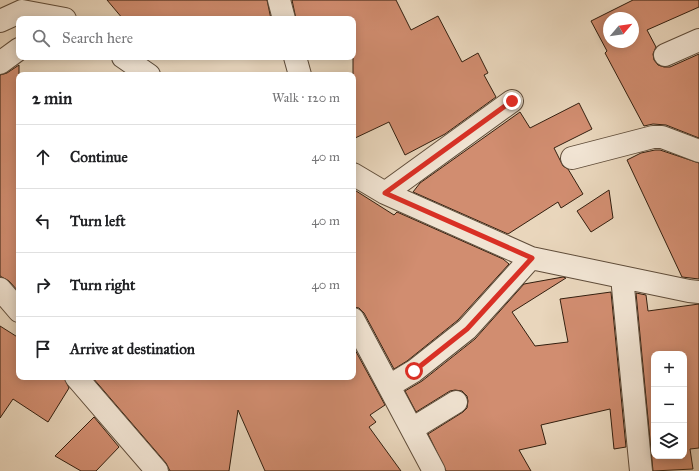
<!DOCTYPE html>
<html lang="en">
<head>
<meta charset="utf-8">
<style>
	:root { --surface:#fff; --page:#f2f2f2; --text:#202124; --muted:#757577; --line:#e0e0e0 }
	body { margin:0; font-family:"IM FELL Great Primer",serif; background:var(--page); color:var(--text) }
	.controls { position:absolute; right:12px; bottom:12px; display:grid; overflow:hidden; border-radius:8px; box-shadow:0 2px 10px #0003 }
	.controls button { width:36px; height:36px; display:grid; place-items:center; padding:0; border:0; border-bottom:1px solid var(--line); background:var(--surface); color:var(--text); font:20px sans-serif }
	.compass { position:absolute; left:603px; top:12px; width:36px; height:36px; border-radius:50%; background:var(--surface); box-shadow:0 2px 10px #0003; rotate:61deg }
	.stop { position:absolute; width:12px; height:12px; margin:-9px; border:3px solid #d93025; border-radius:50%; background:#fff }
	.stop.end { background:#d93025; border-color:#fff; box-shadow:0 1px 4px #0008 }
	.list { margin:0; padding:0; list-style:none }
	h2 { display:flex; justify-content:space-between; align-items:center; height:52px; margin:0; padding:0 16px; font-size:17px }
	h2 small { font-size:13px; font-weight:400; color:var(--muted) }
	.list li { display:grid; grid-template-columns:26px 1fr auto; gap:12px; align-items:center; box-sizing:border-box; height:64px; padding:0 16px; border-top:1px solid var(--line) }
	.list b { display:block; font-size:15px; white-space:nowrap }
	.list em { font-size:13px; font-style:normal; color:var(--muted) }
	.icon { flex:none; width:22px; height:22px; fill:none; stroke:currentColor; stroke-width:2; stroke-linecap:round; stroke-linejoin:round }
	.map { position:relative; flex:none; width:699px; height:471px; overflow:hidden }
	.search { position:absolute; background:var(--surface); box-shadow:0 2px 10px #0003; left:16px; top:16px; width:340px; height:44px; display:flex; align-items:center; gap:10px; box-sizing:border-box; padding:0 14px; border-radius:8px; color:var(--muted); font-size:15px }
	.panel { position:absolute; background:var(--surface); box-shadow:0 2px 10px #0003; left:16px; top:72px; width:340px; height:308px; border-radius:8px }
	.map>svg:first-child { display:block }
</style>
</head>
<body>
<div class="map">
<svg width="699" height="471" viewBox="0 0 699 471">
	<rect width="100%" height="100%" fill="#e9d6bc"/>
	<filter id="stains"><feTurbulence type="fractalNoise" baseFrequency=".005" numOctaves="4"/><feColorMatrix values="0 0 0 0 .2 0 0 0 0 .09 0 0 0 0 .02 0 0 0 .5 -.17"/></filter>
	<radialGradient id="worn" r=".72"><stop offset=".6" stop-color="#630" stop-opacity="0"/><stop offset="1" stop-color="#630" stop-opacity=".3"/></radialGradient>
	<path fill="#d18d70" stroke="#331f0f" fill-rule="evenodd" d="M 107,0 L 267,0 L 271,19 L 123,19 Z
		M 292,0 L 396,0 L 411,30 L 438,16 L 462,62 L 478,53 L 488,73 L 484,75 L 496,97 L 445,134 L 405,155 L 389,122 L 353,139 L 353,19 L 296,19 Z
		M 633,0 L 699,0 L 699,7 L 647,30 L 656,47 L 653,54 L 654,60 L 658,65 L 664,67 L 670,67 L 699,54 L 699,138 L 666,125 L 653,124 L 644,126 L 605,53 L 607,51 L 591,21 ZM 609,18 L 633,18 L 633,42 L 609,42 Z
		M 19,65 L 19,292 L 9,281 L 0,276 L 0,75 L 7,73 Z
		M 579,103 L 592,129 L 554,148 L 563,166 L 568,169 L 583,194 L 561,208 L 558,202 L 508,234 L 413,192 L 420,183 L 520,112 L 530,128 Z
		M 655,150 L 660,150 L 699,163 L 699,279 L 682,277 L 627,160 L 641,153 Z
		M 353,189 L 394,215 L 397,212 L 503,259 L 509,264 L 458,320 L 407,361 L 394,369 L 364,313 L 359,308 L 353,307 Z
		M 609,190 L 613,218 L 591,232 L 577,211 Z
		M 563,277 L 566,278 L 512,312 L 535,346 L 568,342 L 560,299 L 611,292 L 626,447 L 614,449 L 610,409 L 541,425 L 546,444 L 519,450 L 531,471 L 446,471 L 428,434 L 463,412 L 467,408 L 468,401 L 467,396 L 462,391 L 455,390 L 450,391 L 416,412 L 405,391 L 422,381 L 475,339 L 524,284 Z
		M 636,293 L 646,295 L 648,311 L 699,304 L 699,448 L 690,449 L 693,469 L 653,471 ZM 654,354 L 684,354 L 684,456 L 654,456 Z
		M 0,326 L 19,338 L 19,377 L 64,377 L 69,388 L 48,422 L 13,399 L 0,418 Z
		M 353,346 L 385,405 L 370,415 L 376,422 L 369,427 L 401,471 L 265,471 L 238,410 L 229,471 L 170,471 L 166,463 L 92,377 L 353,377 Z
		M 94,417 L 119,447 L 96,471 L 81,471 L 55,456 Z"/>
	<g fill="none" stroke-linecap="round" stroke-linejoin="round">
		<g stroke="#604d3a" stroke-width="24">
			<path id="street" d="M 279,0 L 284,19
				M 0,21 L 22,11 L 65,19
				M 665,55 L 699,40
				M 123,57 L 149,75
				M 295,57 L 300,75
				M 0,63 L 19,49
				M 572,158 L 653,137 L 662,137 L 699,151
				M 353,174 L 385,193 L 531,258 L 689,291 L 699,292
				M 385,193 L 512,101
				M 622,277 L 641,471
				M 0,289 L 19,311
				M 353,319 L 434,471
				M 76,377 L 157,471
				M 389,386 L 414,371 L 467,329 L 531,258
				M 412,429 L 456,402"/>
		</g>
		<use href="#street" stroke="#f1e4d3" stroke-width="22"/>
	</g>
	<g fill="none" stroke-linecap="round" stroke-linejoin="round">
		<path stroke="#d93025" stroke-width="5" d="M 414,371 L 467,329 L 532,258 L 385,193 L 512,101"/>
	</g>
	<rect width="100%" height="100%" filter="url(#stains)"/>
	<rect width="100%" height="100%" fill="url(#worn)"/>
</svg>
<div class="controls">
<button>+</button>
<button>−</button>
<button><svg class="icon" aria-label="layers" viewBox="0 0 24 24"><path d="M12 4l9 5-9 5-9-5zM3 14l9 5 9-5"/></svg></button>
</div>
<svg class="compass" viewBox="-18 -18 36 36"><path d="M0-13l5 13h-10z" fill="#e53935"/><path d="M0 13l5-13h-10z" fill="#757577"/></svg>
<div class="stop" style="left:414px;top:371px"></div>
<div class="stop end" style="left:512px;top:101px"></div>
<div class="search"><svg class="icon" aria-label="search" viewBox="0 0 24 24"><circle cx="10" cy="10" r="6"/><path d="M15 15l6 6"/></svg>Search here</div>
<section class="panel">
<h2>2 min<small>Walk · 120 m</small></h2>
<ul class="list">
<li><svg class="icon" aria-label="ahead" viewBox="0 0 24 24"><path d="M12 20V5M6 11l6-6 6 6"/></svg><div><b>Continue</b></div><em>40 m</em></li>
<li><svg class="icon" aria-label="left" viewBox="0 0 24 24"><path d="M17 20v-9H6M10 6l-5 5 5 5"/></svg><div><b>Turn left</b></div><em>40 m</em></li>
<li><svg class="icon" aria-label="right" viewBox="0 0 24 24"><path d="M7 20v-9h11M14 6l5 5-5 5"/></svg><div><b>Turn right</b></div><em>40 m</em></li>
<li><svg class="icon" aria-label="arrive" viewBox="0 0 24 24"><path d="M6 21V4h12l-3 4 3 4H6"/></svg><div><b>Arrive at destination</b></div></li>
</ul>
</section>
</div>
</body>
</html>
